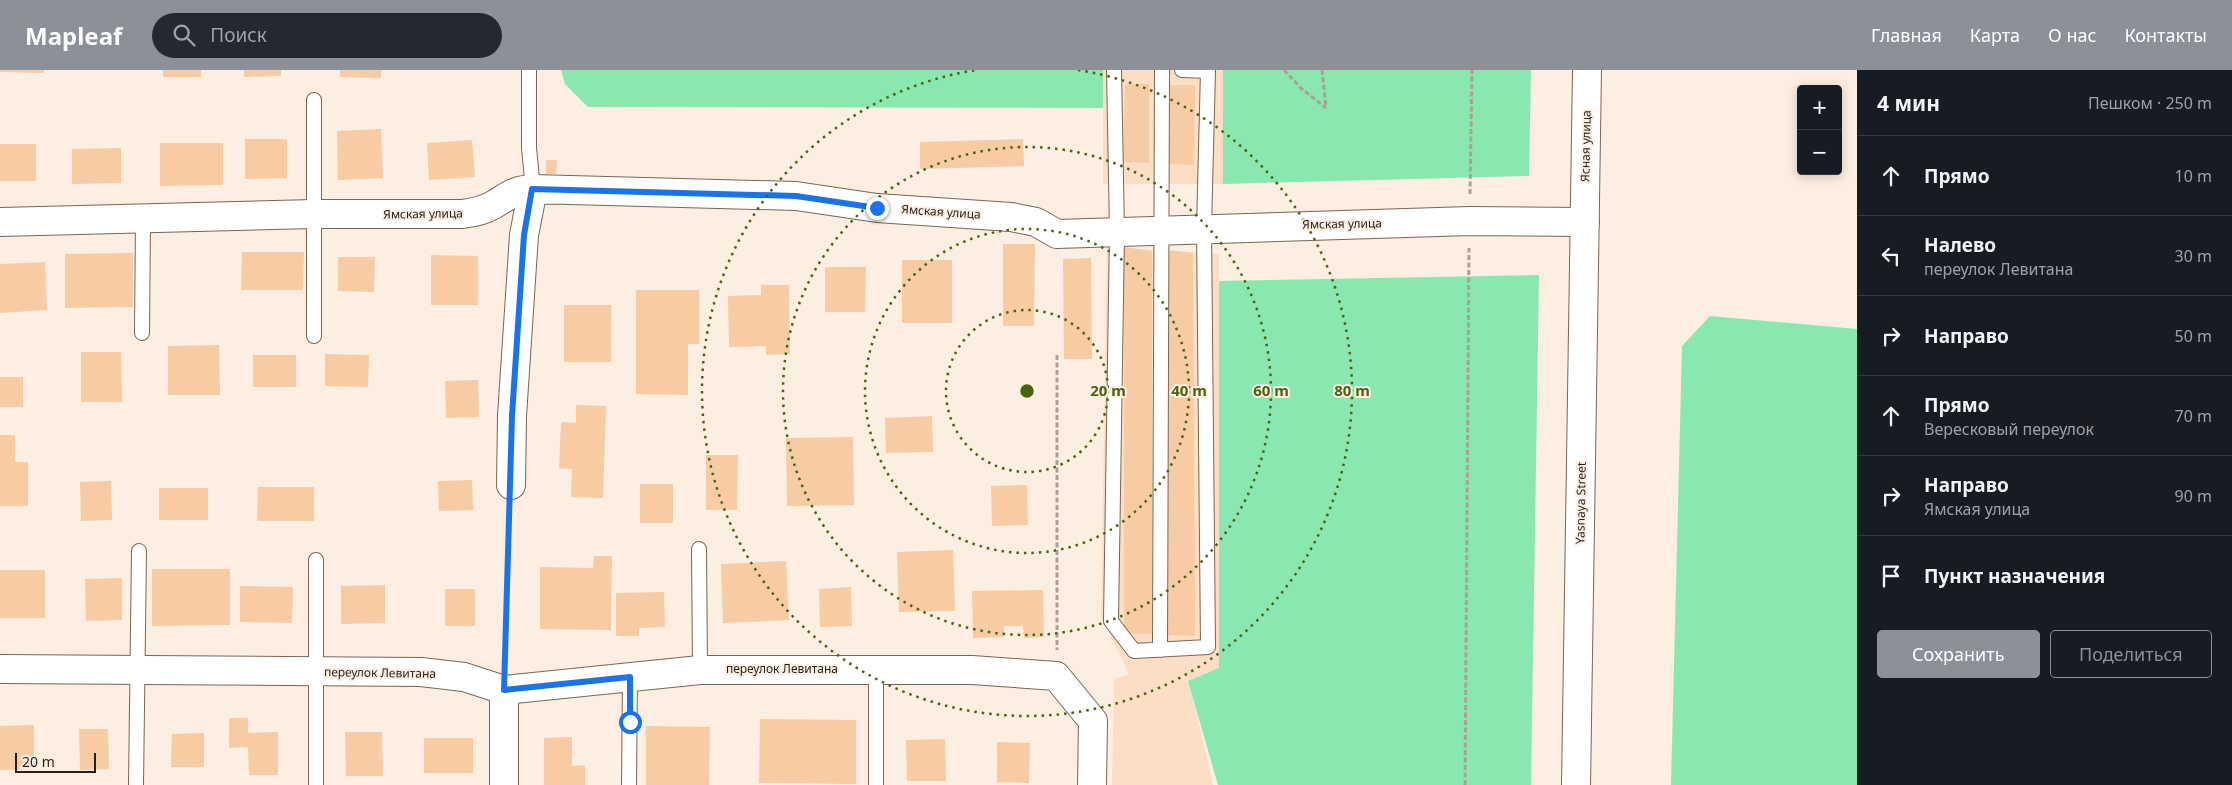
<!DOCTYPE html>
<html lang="ru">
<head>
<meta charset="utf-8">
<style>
	:root { --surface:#171b24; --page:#242831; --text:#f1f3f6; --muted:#9ea1a6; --line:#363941; --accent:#8c9099 }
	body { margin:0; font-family:"Noto Sans",sans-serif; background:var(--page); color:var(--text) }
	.controls { position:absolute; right:15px; top:15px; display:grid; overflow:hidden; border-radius:5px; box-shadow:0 2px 12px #0003 }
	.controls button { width:45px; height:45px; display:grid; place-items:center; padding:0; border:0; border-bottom:1px solid var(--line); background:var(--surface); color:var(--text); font:25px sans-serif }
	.scale { position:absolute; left:15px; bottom:12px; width:81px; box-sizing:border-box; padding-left:5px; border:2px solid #271f17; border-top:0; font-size:14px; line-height:18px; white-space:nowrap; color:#271f17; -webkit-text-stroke:4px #fceee1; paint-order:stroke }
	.stop { position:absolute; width:15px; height:15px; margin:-11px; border:4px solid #1a73e8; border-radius:50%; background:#fff }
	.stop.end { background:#1a73e8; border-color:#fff; box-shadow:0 1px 5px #0008 }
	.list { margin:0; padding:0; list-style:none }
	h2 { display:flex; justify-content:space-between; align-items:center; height:65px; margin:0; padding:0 20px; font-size:21px }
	h2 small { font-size:16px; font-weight:400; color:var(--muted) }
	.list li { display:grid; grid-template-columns:32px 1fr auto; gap:15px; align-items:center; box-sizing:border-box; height:80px; padding:0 20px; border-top:1px solid var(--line) }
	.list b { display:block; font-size:19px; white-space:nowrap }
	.list p { margin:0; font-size:16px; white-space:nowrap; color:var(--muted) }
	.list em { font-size:16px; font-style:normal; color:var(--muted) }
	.actions { display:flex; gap:10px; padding:15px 20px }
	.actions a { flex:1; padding:11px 0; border:1px solid var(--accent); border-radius:5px; text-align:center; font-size:18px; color:var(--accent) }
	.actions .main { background:var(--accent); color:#fff }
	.icon { flex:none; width:28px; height:28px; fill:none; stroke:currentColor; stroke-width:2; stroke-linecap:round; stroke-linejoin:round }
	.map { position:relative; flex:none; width:1857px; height:715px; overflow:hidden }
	header { display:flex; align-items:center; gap:30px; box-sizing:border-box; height:70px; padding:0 25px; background:var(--accent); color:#fff }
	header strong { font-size:24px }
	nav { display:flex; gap:28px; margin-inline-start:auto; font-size:18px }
	.search { width:350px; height:45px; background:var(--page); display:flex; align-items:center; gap:12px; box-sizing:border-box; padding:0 18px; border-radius:28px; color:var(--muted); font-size:19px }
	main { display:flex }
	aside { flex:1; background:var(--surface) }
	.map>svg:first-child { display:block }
</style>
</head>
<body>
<header>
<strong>Mapleaf</strong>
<div class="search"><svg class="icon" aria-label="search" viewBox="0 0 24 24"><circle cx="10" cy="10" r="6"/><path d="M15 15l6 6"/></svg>Поиск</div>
<nav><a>Главная</a><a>Карта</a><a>О нас</a><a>Контакты</a></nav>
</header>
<main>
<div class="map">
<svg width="1857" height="715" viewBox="0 0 1857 715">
	<rect width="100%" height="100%" fill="#fceee1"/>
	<path fill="#fbdec3" d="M 1103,0 L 1223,0 L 1223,114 L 1103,114 Z
		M 1107,177 L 1219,184 L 1219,599 L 1189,611 L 1213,715 L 1112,715 L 1114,609 L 1129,604 L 1101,546 Z"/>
	<path fill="#89e8b0" d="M 561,0 L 1103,0 L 1103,38 L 588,37 L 565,14 Z
		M 1223,0 L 1531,0 L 1529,106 L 1223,114 Z
		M 1539,205 L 1531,715 L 1218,715 L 1188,611 L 1219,598 L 1219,211 Z
		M 1710,246 L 1857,259 L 1857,715 L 1671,715 L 1682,276 Z"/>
	<path fill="#f7cba3" d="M 0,0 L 44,0 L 44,3 L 0,2 Z
		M 163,0 L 201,0 L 201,7 L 163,7 Z
		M 244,0 L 281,0 L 281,6 L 244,7 Z
		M 340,0 L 381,0 L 381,8 L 340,7 Z
		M 1125,14 L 1149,14 L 1149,93 L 1123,92 Z
		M 1170,15 L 1195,15 L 1194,95 L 1169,94 Z
		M 381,59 L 383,108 L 338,110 L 337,61 Z
		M 245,69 L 287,69 L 287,108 L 245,109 Z
		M 1023,69 L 1024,96 L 920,99 L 920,72 Z
		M 472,70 L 475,107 L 429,110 L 427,73 Z
		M 160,73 L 223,73 L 223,115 L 160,116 Z
		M 0,74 L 36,74 L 36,111 L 0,111 Z
		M 121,78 L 121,113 L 72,114 L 72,79 Z
		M 546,90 L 557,90 L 556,104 L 546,104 Z
		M 1003,174 L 1035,174 L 1034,256 L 1003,256 Z
		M 1124,177 L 1152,181 L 1152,564 L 1124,563 Z
		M 1167,180 L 1193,183 L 1195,566 L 1166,565 Z
		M 242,182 L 304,182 L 303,220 L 241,220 Z
		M 133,183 L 133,237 L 65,238 L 65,184 Z
		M 431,185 L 478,186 L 478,235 L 431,235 Z
		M 338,187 L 375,187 L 374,222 L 338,221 Z
		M 1091,188 L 1092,289 L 1064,289 L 1063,189 Z
		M 902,190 L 952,190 L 952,253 L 902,253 Z
		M 45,192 L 47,240 L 0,243 L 0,194 Z
		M 825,197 L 866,197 L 865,242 L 825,242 Z
		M 761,215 L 789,215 L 790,284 L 766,285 L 766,276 L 729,277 L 728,226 L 761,225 Z
		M 636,220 L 699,220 L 699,274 L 688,274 L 688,325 L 636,324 Z
		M 564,235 L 611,235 L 611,292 L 564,292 Z
		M 219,275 L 220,325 L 168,325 L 168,276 Z
		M 81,282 L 121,282 L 122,332 L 81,332 Z
		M 325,284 L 369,285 L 368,317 L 325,316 Z
		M 253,285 L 296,285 L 296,317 L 253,317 Z
		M 0,307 L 23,307 L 23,337 L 0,337 Z
		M 478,310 L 479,347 L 446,348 L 445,311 Z
		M 576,335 L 606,336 L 603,428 L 571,427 L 572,399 L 559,398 L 561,352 L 576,353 Z
		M 932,346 L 933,382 L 886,383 L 885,348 Z
		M 0,365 L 15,365 L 15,392 L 28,392 L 28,436 L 0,436 Z
		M 853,367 L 854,435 L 787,436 L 786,368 Z
		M 706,385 L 738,385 L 737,440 L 706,440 Z
		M 472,410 L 473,440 L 439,441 L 438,411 Z
		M 111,411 L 112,450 L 81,451 L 80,412 Z
		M 640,414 L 673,414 L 673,453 L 640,453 Z
		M 1027,415 L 1028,455 L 992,456 L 991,416 Z
		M 258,417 L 314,417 L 314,451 L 257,451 Z
		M 159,418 L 208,418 L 208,450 L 159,450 Z
		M 953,480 L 955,541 L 899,542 L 897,482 Z
		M 594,486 L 612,486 L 611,560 L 540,559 L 540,497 L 593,498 Z
		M 786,491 L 789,550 L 723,553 L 721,494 Z
		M 152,499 L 230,499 L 230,555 L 152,556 Z
		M 0,500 L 45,500 L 45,548 L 0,548 Z
		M 122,508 L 122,550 L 86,551 L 85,509 Z
		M 385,515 L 385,553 L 341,554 L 341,516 Z
		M 240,516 L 293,517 L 292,553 L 240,552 Z
		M 851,517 L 852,556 L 820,557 L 819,519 Z
		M 445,519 L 475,519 L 475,556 L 445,556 Z
		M 1043,520 L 1044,567 L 1024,568 L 1023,556 L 1004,556 L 1004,567 L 973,568 L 972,521 Z
		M 664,522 L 665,557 L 639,558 L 639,566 L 616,566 L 616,523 Z
		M 229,648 L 248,648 L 248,663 L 278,662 L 278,705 L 249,705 L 248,677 L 229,678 Z
		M 760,649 L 856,650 L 856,714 L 759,713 Z
		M 34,655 L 34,699 L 0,700 L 0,656 Z
		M 646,656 L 710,657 L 709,715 L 646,715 Z
		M 79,659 L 108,659 L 109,699 L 80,700 Z
		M 345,662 L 382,662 L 383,706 L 346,706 Z
		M 204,663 L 204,697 L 171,697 L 172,664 Z
		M 572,667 L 572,696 L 585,695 L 585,715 L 544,715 L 544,668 Z
		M 424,668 L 473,668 L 473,703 L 424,703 Z
		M 945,669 L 946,711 L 907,711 L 906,670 Z
		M 997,672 L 1030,673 L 1029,713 L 997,712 Z"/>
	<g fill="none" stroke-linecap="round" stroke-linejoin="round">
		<g stroke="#7a6653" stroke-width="16">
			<path id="lane" d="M 529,0 L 529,78 L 533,119
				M 1114,0 L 1117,162 L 1111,551 L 1134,581 L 1208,577 L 1204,158 L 1208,0
				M 1182,0 L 1208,1
				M 142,263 L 143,149
				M 314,266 L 314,30
				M 699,479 L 700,600
				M 1160,580 L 1162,0
				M 876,599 L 876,715
				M 136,715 L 139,481
				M 316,715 L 316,490
				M 629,715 L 630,607"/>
		</g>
		<g stroke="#7a6653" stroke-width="30">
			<path id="street" d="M 0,152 L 314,144 L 462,144 C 473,142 483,141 493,135 C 509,126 513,120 533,119 L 796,126 L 877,138 L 1011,147 L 1036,152 L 1057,164 L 1470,151 L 1585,152
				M 511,415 L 512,346 L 524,165 L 533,119
				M 0,599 L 421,602 L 464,607 L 504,620 L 700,600 L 972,600 L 1056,606 L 1093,651 L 1092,715
				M 504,715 L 504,620"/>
		</g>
		<g stroke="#7a6653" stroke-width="30">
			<path id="secondary" d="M 1576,715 L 1587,0"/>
		</g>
		<path stroke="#aca095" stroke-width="3" stroke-dasharray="5 2.5" stroke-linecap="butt" d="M 1284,0 L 1301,18 L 1326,38
			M 1322,0 L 1326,37
			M 1470,124 L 1472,0
			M 1057,285 L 1057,580
			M 505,592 L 510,441
			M 1465,715 L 1469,178"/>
		<use href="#lane" stroke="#fff" stroke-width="14"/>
		<use href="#street" stroke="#fff" stroke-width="28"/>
		<use href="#secondary" stroke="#fff" stroke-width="28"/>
	</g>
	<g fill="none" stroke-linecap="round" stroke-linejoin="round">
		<path stroke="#1a73e8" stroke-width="6" d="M 630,652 L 630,607 L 504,620 L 512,346 L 524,165 L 532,119 L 796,126 L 877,138"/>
	</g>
	<g fill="none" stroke="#496312" stroke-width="2.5" stroke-dasharray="2.5 5">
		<circle cx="1027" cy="321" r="81"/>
		<circle cx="1027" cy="321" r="162"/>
		<circle cx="1027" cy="321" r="244"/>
		<path d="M1078 0A325 325 0 1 1 976 0"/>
	</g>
	<g text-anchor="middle" stroke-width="4" stroke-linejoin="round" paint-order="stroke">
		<g font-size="12" fill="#271f17" stroke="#fceee1">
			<text transform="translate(1586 76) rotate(-89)" y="4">Ясная улица</text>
			<text transform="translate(941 142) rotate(4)" y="4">Ямская улица</text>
			<text transform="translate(423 144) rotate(-1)" y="4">Ямская улица</text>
			<text transform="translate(1342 154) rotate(-1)" y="4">Ямская улица</text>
			<text transform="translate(1581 433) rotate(-89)" y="4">Yasnaya Street</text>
			<text x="782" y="603">переулок Левитана</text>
			<text transform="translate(380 603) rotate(1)" y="4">переулок Левитана</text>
		</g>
	</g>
	<circle cx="1027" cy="321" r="8" fill="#496312" stroke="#fceee1" stroke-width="2.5"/>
	<g font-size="15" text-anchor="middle" font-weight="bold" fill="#496312" stroke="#fceee1" stroke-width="4" stroke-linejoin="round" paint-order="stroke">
		<text x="1108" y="326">20 m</text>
		<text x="1189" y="326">40 m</text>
		<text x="1271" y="326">60 m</text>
		<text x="1352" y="326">80 m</text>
	</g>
</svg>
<div class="controls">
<button>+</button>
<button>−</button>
</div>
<div class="scale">20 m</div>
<div class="stop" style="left:630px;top:652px"></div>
<div class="stop end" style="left:877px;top:138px"></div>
</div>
<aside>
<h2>4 мин<small>Пешком · 250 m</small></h2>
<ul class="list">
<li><svg class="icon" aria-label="ahead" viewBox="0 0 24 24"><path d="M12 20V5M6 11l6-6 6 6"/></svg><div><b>Прямо</b></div><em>10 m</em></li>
<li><svg class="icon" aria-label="left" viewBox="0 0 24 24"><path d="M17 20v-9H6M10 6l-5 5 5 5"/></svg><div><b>Налево</b><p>переулок Левитана</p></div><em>30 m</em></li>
<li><svg class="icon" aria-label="right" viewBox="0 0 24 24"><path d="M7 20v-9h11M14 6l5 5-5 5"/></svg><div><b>Направо</b></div><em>50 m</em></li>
<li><svg class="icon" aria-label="ahead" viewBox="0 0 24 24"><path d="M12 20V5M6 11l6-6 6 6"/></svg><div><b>Прямо</b><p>Вересковый переулок</p></div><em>70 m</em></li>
<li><svg class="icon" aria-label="right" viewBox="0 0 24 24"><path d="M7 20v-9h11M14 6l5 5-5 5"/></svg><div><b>Направо</b><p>Ямская улица</p></div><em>90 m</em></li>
<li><svg class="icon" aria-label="arrive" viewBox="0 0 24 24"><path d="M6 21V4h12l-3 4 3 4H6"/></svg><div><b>Пункт назначения</b></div></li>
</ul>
<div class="actions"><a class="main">Сохранить</a><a>Поделиться</a></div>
</aside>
</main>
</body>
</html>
